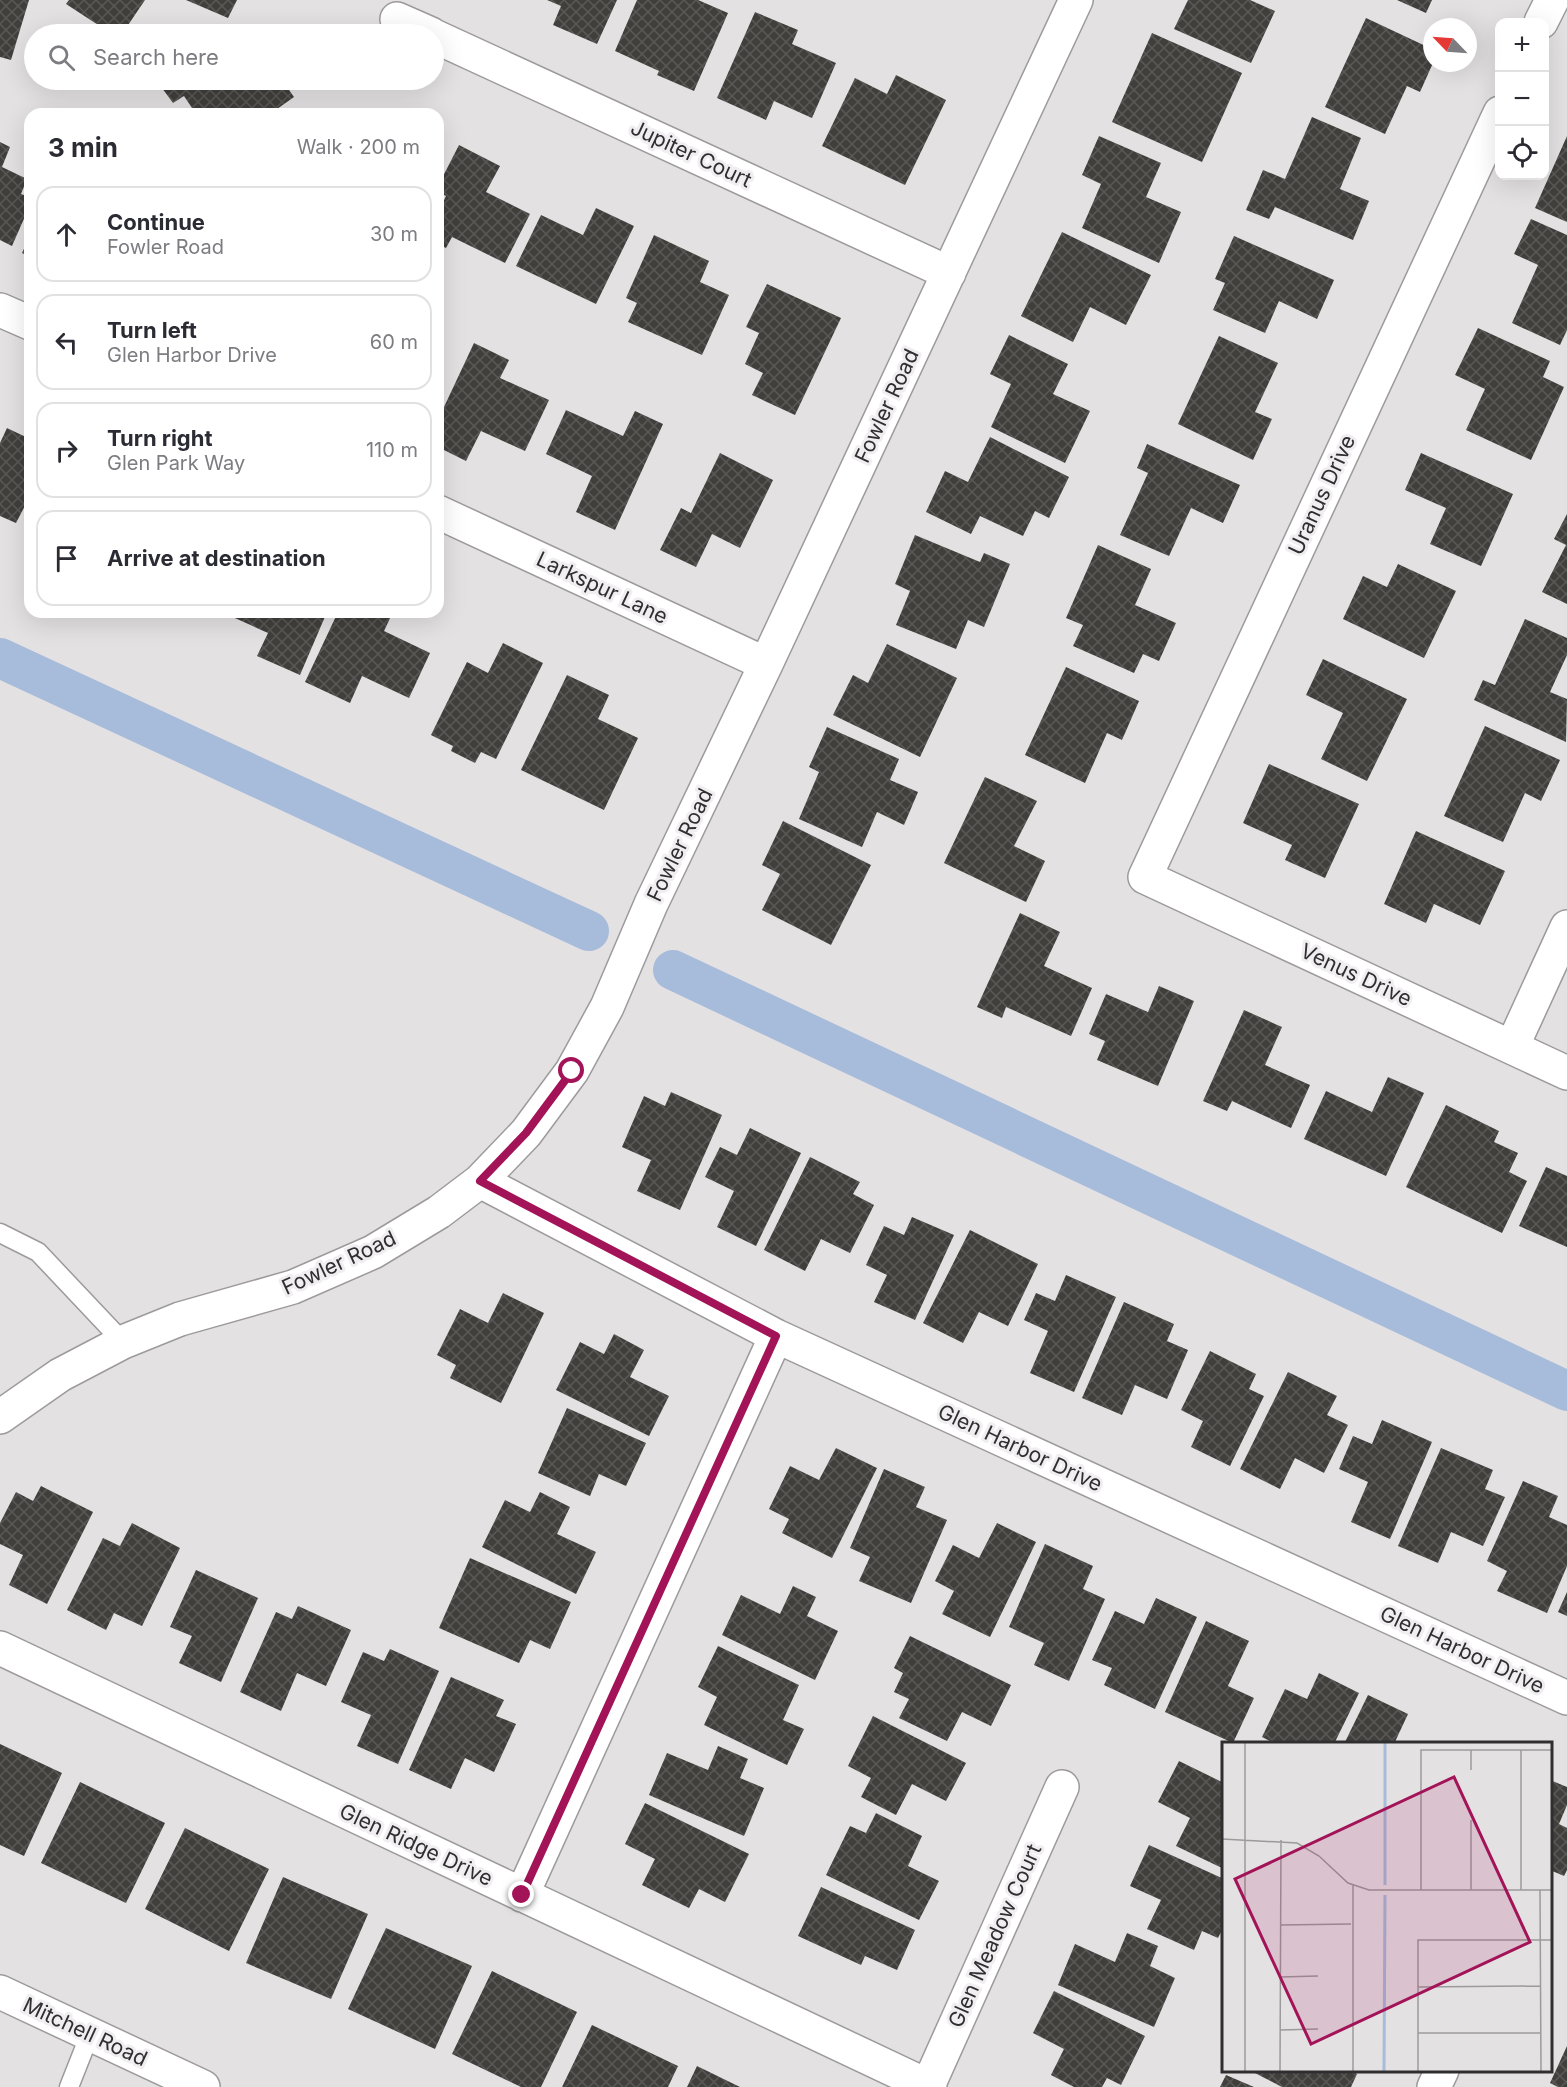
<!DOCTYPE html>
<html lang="en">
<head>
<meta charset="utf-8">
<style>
	:root { --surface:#fff; --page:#f7f7f7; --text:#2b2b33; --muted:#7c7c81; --line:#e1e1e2 }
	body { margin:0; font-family:Inter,sans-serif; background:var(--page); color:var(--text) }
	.controls { position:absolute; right:18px; top:18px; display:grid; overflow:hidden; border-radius:12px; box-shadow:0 6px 24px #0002 }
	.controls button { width:54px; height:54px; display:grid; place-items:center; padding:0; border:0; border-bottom:2px solid var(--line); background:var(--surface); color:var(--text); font:30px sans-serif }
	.compass { position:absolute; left:1423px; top:18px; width:54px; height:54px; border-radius:50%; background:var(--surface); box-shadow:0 6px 24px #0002; rotate:295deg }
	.stop { position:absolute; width:18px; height:18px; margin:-14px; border:4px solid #a31357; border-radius:50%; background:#fff }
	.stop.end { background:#a31357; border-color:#fff; box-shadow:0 2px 6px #0008 }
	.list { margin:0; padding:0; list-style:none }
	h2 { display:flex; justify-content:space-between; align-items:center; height:78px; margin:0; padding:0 24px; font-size:26px }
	h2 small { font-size:20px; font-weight:400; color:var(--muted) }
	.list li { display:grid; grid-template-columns:39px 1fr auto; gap:18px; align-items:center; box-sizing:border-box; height:96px; margin:0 12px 12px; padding:0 12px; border:2px solid var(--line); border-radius:18px }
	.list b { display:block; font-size:22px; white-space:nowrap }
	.list p { margin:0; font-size:20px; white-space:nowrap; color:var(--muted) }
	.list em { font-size:20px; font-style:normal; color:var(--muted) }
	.icon { flex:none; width:33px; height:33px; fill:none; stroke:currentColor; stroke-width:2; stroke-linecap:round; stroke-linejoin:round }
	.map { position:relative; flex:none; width:1567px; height:2087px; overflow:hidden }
	.search { position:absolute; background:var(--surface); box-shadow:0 6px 24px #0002; left:24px; top:24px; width:420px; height:66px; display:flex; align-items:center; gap:15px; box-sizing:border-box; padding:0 21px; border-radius:33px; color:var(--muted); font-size:22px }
	.panel { position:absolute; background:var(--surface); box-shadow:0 6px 24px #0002; left:24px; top:108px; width:420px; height:510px; border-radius:18px }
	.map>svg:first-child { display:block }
</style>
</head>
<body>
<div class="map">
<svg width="1567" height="2087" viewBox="0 0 1567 2087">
	<defs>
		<pattern id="building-cross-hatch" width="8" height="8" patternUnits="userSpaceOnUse" patternTransform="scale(1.5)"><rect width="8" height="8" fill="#413f3c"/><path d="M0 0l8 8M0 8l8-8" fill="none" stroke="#5b5957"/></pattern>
	</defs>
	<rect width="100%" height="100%" fill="#e4e1e3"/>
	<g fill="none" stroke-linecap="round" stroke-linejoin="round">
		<path stroke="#a7bbda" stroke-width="40" d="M 0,658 L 589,931
			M 673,970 L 1567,1391"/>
	</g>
	<path fill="url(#building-cross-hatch)" d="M 0,0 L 29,0 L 11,60 L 0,57 Z
		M 69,0 L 145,0 L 122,34 L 112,34 L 66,4 Z
		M 186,0 L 237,0 L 228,18 Z
		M 547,0 L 617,0 L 597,44 L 553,25 L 561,6 Z
		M 637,0 L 698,0 L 728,13 L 694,91 L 657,75 L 659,71 L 615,51 Z
		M 1188,0 L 1250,0 L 1275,11 L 1251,63 L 1174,29 Z
		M 1397,0 L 1432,0 L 1426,13 Z
		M 755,12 L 798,30 L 792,44 L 836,63 L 812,118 L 774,101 L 766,120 L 717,98 Z
		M 1366,18 L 1432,49 L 1433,63 L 1420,92 L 1407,86 L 1385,134 L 1325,107 Z
		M 1152,33 L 1242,73 L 1202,162 L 1112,122 Z
		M 896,75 L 946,100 L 905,185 L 822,146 L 855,78 L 887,94 Z
		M 156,80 L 282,80 L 294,97 L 270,114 L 196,114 L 184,96 L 173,103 Z
		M 1312,117 L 1361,138 L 1340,189 L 1369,201 L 1353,240 L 1275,207 L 1269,219 L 1246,210 L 1263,170 L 1285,179 Z
		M 1099,136 L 1161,163 L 1146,197 L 1181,212 L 1159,263 L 1082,228 L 1101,184 L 1082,175 Z
		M 1567,136 L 1567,222 L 1535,208 Z
		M 0,142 L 10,147 L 2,167 L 27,179 L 21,194 L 30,197 L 30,205 L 12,246 L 0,240 Z
		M 459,145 L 500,166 L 486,192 L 530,214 L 505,263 L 452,237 L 446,248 L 438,244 L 438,213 L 446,196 L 438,192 L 438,186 Z
		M 596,208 L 634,226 L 596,304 L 516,266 L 541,215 L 583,235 Z
		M 1531,219 L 1567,235 L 1567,330 L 1560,345 L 1512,323 L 1538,265 L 1514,254 Z
		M 1062,232 L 1151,275 L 1126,325 L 1090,307 L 1073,342 L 1021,316 Z
		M 654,235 L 709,261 L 700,282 L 729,295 L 702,355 L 628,322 L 637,303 L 626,298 Z
		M 30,236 L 30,257 L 22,253 Z
		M 1234,236 L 1334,280 L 1317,319 L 1279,301 L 1265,333 L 1213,310 L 1225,283 L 1215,279 Z
		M 767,284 L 841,318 L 795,415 L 752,395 L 763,373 L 745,364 L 759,333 L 746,327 Z
		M 1478,328 L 1550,361 L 1543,377 L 1564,387 L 1531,460 L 1466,430 L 1485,389 L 1455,375 Z
		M 1009,335 L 1068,364 L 1053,394 L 1090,411 L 1065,463 L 991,427 L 1011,384 L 990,374 Z
		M 1219,336 L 1278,363 L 1255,412 L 1272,419 L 1253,460 L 1178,424 Z
		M 474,343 L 509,360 L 500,378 L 549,400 L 525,451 L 481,431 L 466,461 L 438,447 L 438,404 L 444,407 Z
		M 566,410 L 623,436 L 635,411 L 663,424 L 615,530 L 576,512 L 592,476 L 546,454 Z
		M 7,428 L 30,439 L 30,496 L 16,523 L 0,516 L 0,443 Z
		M 990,437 L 1069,477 L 1049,518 L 1035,511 L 1023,536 L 980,516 L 971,534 L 926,512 L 945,471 L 968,482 Z
		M 1147,444 L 1240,485 L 1223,523 L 1191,508 L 1169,556 L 1120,535 L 1148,473 L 1137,468 Z
		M 720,453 L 773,480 L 740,548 L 712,534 L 696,567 L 660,550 L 681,508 L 691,513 Z
		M 1421,453 L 1513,494 L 1481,566 L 1430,544 L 1446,508 L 1405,490 Z
		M 1567,514 L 1567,604 L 1542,592 L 1566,545 L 1554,539 Z
		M 915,535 L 980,562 L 984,553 L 1010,564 L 984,627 L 968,620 L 956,649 L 896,625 L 910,591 L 895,584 Z
		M 1098,545 L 1151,569 L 1135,605 L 1176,623 L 1159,661 L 1143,654 L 1134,673 L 1073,646 L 1083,625 L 1066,618 Z
		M 1398,564 L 1456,591 L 1424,658 L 1343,619 L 1363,576 L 1387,587 Z
		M 227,612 L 327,612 L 300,675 L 257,656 L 268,633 L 226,614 Z
		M 338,612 L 393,612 L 384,631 L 430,653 L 409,698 L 362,676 L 350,703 L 305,682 Z
		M 1525,619 L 1567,638 L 1567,655 L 1550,692 L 1567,699 L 1566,742 L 1474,700 L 1483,680 L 1495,685 Z
		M 503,643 L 543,663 L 496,759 L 481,752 L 475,763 L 451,751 L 453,746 L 431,735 L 467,662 L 488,673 Z
		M 887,644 L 957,678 L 920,757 L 833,715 L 853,675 L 868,683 Z
		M 1323,659 L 1407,699 L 1367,781 L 1321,759 L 1343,713 L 1306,695 Z
		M 1066,667 L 1139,701 L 1122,740 L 1107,733 L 1085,783 L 1025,755 Z
		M 567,675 L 609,695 L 598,719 L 638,738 L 604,810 L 521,770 Z
		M 1485,726 L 1560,760 L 1541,801 L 1525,793 L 1503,842 L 1444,816 Z
		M 827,727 L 899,759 L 890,780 L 918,792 L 904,825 L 877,812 L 862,847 L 799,819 L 819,772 L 809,767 Z
		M 1269,764 L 1359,804 L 1325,878 L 1285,860 L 1292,845 L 1243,823 Z
		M 985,777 L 1037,801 L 1014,846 L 1045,861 L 1026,902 L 944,863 Z
		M 783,821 L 871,865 L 831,945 L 762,910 L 780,874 L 762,865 Z
		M 1416,831 L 1505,871 L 1480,925 L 1434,904 L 1426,923 L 1384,904 Z
		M 1020,913 L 1060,932 L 1044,966 L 1092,988 L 1071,1036 L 1006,1007 L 1002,1018 L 977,1007 Z
		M 1159,986 L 1194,1001 L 1158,1086 L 1097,1060 L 1105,1041 L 1089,1034 L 1106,994 L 1148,1012 Z
		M 1244,1010 L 1282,1027 L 1265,1065 L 1310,1085 L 1291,1128 L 1232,1101 L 1227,1111 L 1203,1101 Z
		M 1388,1077 L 1424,1093 L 1386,1176 L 1304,1139 L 1326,1091 L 1372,1112 Z
		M 671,1092 L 722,1115 L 680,1210 L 637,1191 L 651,1160 L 622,1147 L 644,1096 L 665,1106 Z
		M 1446,1105 L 1499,1131 L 1494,1142 L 1518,1153 L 1509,1172 L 1527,1181 L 1502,1233 L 1406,1187 Z
		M 750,1128 L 801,1153 L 756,1246 L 717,1227 L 734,1191 L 705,1177 L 720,1147 L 737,1155 Z
		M 810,1157 L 860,1182 L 853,1194 L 874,1205 L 850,1253 L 821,1239 L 805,1271 L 764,1250 Z
		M 1546,1167 L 1567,1176 L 1567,1247 L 1519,1226 Z
		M 912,1217 L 954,1235 L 915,1320 L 874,1302 L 887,1275 L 866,1265 L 884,1226 L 904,1235 Z
		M 970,1230 L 1038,1264 L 1008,1326 L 979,1312 L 963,1343 L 923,1323 Z
		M 1066,1275 L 1116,1297 L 1074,1392 L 1030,1373 L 1048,1331 L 1024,1320 L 1036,1293 L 1055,1301 Z
		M 503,1293 L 544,1313 L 501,1403 L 450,1378 L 456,1365 L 437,1355 L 460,1309 L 488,1323 Z
		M 1124,1302 L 1174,1324 L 1167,1341 L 1188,1350 L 1167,1399 L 1135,1385 L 1122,1415 L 1082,1398 Z
		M 614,1334 L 644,1350 L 630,1377 L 669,1396 L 649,1436 L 556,1390 L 580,1342 L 604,1354 Z
		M 1210,1351 L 1256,1374 L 1249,1389 L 1264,1396 L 1230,1466 L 1191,1447 L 1203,1421 L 1181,1410 Z
		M 1288,1372 L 1337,1396 L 1327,1415 L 1348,1425 L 1324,1473 L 1295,1458 L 1280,1489 L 1240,1469 Z
		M 567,1408 L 646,1443 L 626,1486 L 599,1474 L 590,1496 L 538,1473 Z
		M 1382,1420 L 1432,1442 L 1390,1539 L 1351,1522 L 1368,1482 L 1339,1469 L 1353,1436 L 1372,1444 Z
		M 836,1448 L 877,1468 L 832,1558 L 782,1533 L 789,1519 L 769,1509 L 790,1466 L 819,1480 Z
		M 1441,1448 L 1493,1470 L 1485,1489 L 1505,1497 L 1483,1546 L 1451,1532 L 1438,1563 L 1398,1546 Z
		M 884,1469 L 925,1487 L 916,1507 L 947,1520 L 911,1603 L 859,1581 L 870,1557 L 850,1548 Z
		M 1523,1481 L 1558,1496 L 1549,1517 L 1567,1525 L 1567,1566 L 1547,1613 L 1497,1591 L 1507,1571 L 1487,1561 Z
		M 41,1486 L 93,1512 L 47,1604 L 9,1585 L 23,1555 L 0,1544 L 0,1523 L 16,1492 L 33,1501 Z
		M 540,1492 L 570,1507 L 557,1534 L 596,1552 L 576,1594 L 482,1547 L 505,1500 L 530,1512 Z
		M 132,1523 L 180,1548 L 142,1626 L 114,1613 L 106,1630 L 67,1610 L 103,1538 L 120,1546 Z
		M 997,1523 L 1036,1542 L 990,1637 L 942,1614 L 954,1591 L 935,1581 L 953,1545 L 979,1558 Z
		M 1045,1544 L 1093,1566 L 1083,1589 L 1105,1599 L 1069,1681 L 1034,1665 L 1044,1643 L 1009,1627 Z
		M 470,1558 L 571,1602 L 550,1649 L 530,1640 L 519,1663 L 439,1628 Z
		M 196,1570 L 258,1598 L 221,1682 L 179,1663 L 192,1636 L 170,1627 Z
		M 793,1586 L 816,1597 L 807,1616 L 838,1631 L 815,1680 L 722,1635 L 741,1595 L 780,1614 Z
		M 1567,1592 L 1567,1616 L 1558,1612 Z
		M 1156,1598 L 1197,1617 L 1155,1709 L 1104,1685 L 1112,1668 L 1092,1660 L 1115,1611 L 1144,1624 Z
		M 298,1606 L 351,1630 L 326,1686 L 297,1673 L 281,1711 L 240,1692 L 276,1612 L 292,1619 Z
		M 1206,1621 L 1249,1641 L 1228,1686 L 1254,1698 L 1233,1743 L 1165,1712 Z
		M 910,1636 L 1011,1685 L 991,1726 L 962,1712 L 947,1741 L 899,1718 L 909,1699 L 894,1692 L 903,1673 L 894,1668 Z
		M 718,1646 L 799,1685 L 783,1720 L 804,1729 L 787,1765 L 704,1725 L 717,1697 L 698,1687 Z
		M 390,1649 L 439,1671 L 398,1764 L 357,1746 L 371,1715 L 341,1702 L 363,1652 L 384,1661 Z
		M 1319,1673 L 1359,1693 L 1334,1744 L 1276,1744 L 1262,1737 L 1285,1689 L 1307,1699 Z
		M 451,1677 L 504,1700 L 496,1716 L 516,1724 L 494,1772 L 465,1758 L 451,1789 L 409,1770 Z
		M 1368,1695 L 1408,1714 L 1394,1744 L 1344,1744 Z
		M 873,1716 L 966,1763 L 946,1801 L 912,1784 L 896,1815 L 861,1797 L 871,1778 L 848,1766 Z
		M 0,1744 L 62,1773 L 24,1856 L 0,1845 Z
		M 718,1746 L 748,1759 L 740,1778 L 764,1788 L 744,1836 L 649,1795 L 667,1753 L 708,1770 Z
		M 1179,1761 L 1224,1783 L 1222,1868 L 1176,1846 L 1190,1818 L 1158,1802 Z
		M 1550,1780 L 1567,1787 L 1567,1805 L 1559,1824 L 1567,1828 L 1567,1870 L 1564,1876 L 1550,1870 Z
		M 80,1782 L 165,1823 L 126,1903 L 41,1863 Z
		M 645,1803 L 749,1854 L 725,1902 L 699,1889 L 689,1908 L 642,1885 L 655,1859 L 625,1844 Z
		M 876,1813 L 922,1836 L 908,1866 L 939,1881 L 919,1920 L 826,1875 L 850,1826 L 866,1833 Z
		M 185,1828 L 269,1869 L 229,1951 L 145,1909 Z
		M 1149,1845 L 1224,1879 L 1224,1926 L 1218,1938 L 1202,1931 L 1194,1950 L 1147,1929 L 1161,1900 L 1130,1886 Z
		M 283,1877 L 368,1914 L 331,1999 L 246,1963 Z
		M 821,1887 L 915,1930 L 897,1970 L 865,1956 L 861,1965 L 798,1936 Z
		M 386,1928 L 472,1966 L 435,2049 L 348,2009 Z
		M 1127,1933 L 1158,1946 L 1150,1966 L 1175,1978 L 1154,2027 L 1058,1985 L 1075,1944 L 1115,1962 Z
		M 492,1971 L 577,2012 L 541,2087 L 521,2087 L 452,2054 Z
		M 1054,1991 L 1145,2036 L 1121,2085 L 1107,2078 L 1102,2087 L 1074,2087 L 1051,2075 L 1064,2049 L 1033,2033 Z
		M 592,2025 L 678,2066 L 668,2087 L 562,2087 Z
		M 1567,2046 L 1567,2087 L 1558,2087 L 1550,2083 Z
		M 697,2066 L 740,2087 L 687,2087 Z
		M 1249,2070 L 1350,2070 L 1357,2074 L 1351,2087 L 1282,2087 Z
		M 1226,2075 L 1254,2087 L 1220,2087 Z"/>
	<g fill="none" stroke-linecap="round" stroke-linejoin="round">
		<g stroke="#9d9a9c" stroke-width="21">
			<path id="lane" d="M 0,1233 L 38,1252 L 123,1342
				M 69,2087 L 90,2034"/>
		</g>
		<g stroke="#9d9a9c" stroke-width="36">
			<path id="street" d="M 397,19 L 431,34
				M 1541,22 L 1552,0
				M 434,36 L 949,273
				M 1500,113 L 1145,877 L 1567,1073
				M 0,310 L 30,323
				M 438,512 L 766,664
				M 1512,1047 L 1567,927
				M 480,1181 L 776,1336 L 1567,1698
				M 0,1417 L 60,1375 L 123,1342 L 180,1319 L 293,1287 L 373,1252 L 439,1212 L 480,1181 L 526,1133 L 572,1071 L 607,1007 L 651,904 L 766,664 L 1076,0
				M 0,1648 L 930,2087
				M 522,1895 L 776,1336
				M 928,2086 L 1062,1787
				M 1434,2087 L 1442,2070"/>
		</g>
		<g stroke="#9d9a9c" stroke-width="36">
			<path id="secondary" d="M 0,1992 L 203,2087"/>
		</g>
		<use href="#lane" stroke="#fff" stroke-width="18"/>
		<use href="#street" stroke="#fff" stroke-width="33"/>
		<use href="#secondary" stroke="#fff" stroke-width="33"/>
	</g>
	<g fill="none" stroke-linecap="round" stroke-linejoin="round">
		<path stroke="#a31357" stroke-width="8" d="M 522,1895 L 776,1336 L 480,1181 L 526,1133 L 572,1071"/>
	</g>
	<g text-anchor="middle" stroke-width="6" stroke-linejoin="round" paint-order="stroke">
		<g font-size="21" fill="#302f30" stroke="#f1eef1">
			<text transform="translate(691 154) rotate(25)" y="7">Jupiter Court</text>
			<text transform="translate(887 406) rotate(-65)" y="7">Fowler Road</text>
			<text transform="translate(1322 495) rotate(-65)" y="7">Uranus Drive</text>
			<text transform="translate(602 588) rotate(25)" y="7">Larkspur Lane</text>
			<text transform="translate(680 845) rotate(-64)" y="7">Fowler Road</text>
			<text transform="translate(1356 975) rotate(25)" y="7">Venus Drive</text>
			<text transform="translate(339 1263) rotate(-25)" y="7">Fowler Road</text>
			<text transform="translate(1020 1448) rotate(25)" y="7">Glen Harbor Drive</text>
			<text transform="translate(1462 1650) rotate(25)" y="7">Glen Harbor Drive</text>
			<text transform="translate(416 1845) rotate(25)" y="7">Glen Ridge Drive</text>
			<text transform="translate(995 1936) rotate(-66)" y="7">Glen Meadow Court</text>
			<text transform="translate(85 2032) rotate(25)" y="7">Mitchell Road</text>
		</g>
	</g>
	<g transform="translate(1222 1742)">
		<rect width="330" height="330" fill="#e4e1e3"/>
		<path fill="none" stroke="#a7bbda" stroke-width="3" d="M 163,0 L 163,143M 162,330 L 163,153"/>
		<path fill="none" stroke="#9c9a9b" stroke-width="1.5" d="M 23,0 L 23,330M 249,8 L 249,28M 299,8 L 299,148M 249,78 L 249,148M 0,97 L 75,101 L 97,114 L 126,141 L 147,148 L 330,148M 199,148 L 199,8 L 330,8M 318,148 L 319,330M 58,183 L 129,182M 58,235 L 96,234M 196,245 L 319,244M 58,288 L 96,287M 196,291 L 319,291M 58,330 L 59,98M 131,330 L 131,143M 196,330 L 196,198 L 330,198"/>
		<path fill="#a31357" fill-opacity="0.15" stroke="#a31357" stroke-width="3" d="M 232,35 L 308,200 L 89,302 L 13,137 Z"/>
		<rect width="330" height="330" fill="none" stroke="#302f30" stroke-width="3"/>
	</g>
</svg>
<div class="controls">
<button>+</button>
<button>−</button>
<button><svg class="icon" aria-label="locate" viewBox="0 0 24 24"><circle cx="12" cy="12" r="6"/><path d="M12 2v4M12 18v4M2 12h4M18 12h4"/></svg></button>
</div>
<svg class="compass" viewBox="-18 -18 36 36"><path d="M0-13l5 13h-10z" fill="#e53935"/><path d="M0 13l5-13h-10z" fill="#7c7c81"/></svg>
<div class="stop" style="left:572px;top:1071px"></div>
<div class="stop end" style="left:522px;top:1895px"></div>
<div class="search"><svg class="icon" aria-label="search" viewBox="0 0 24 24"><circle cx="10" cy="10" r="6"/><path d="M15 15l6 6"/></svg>Search here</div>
<section class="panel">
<h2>3 min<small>Walk · 200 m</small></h2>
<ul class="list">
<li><svg class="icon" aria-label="ahead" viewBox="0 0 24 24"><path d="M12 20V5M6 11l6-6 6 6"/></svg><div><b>Continue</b><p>Fowler Road</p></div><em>30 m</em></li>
<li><svg class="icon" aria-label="left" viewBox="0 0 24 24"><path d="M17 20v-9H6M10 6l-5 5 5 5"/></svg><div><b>Turn left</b><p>Glen Harbor Drive</p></div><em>60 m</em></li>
<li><svg class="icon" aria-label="right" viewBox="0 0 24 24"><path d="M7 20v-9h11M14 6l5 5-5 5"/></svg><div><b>Turn right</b><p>Glen Park Way</p></div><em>110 m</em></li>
<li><svg class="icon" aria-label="arrive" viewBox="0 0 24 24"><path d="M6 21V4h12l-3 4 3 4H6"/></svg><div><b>Arrive at destination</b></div></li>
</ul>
</section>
</div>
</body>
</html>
